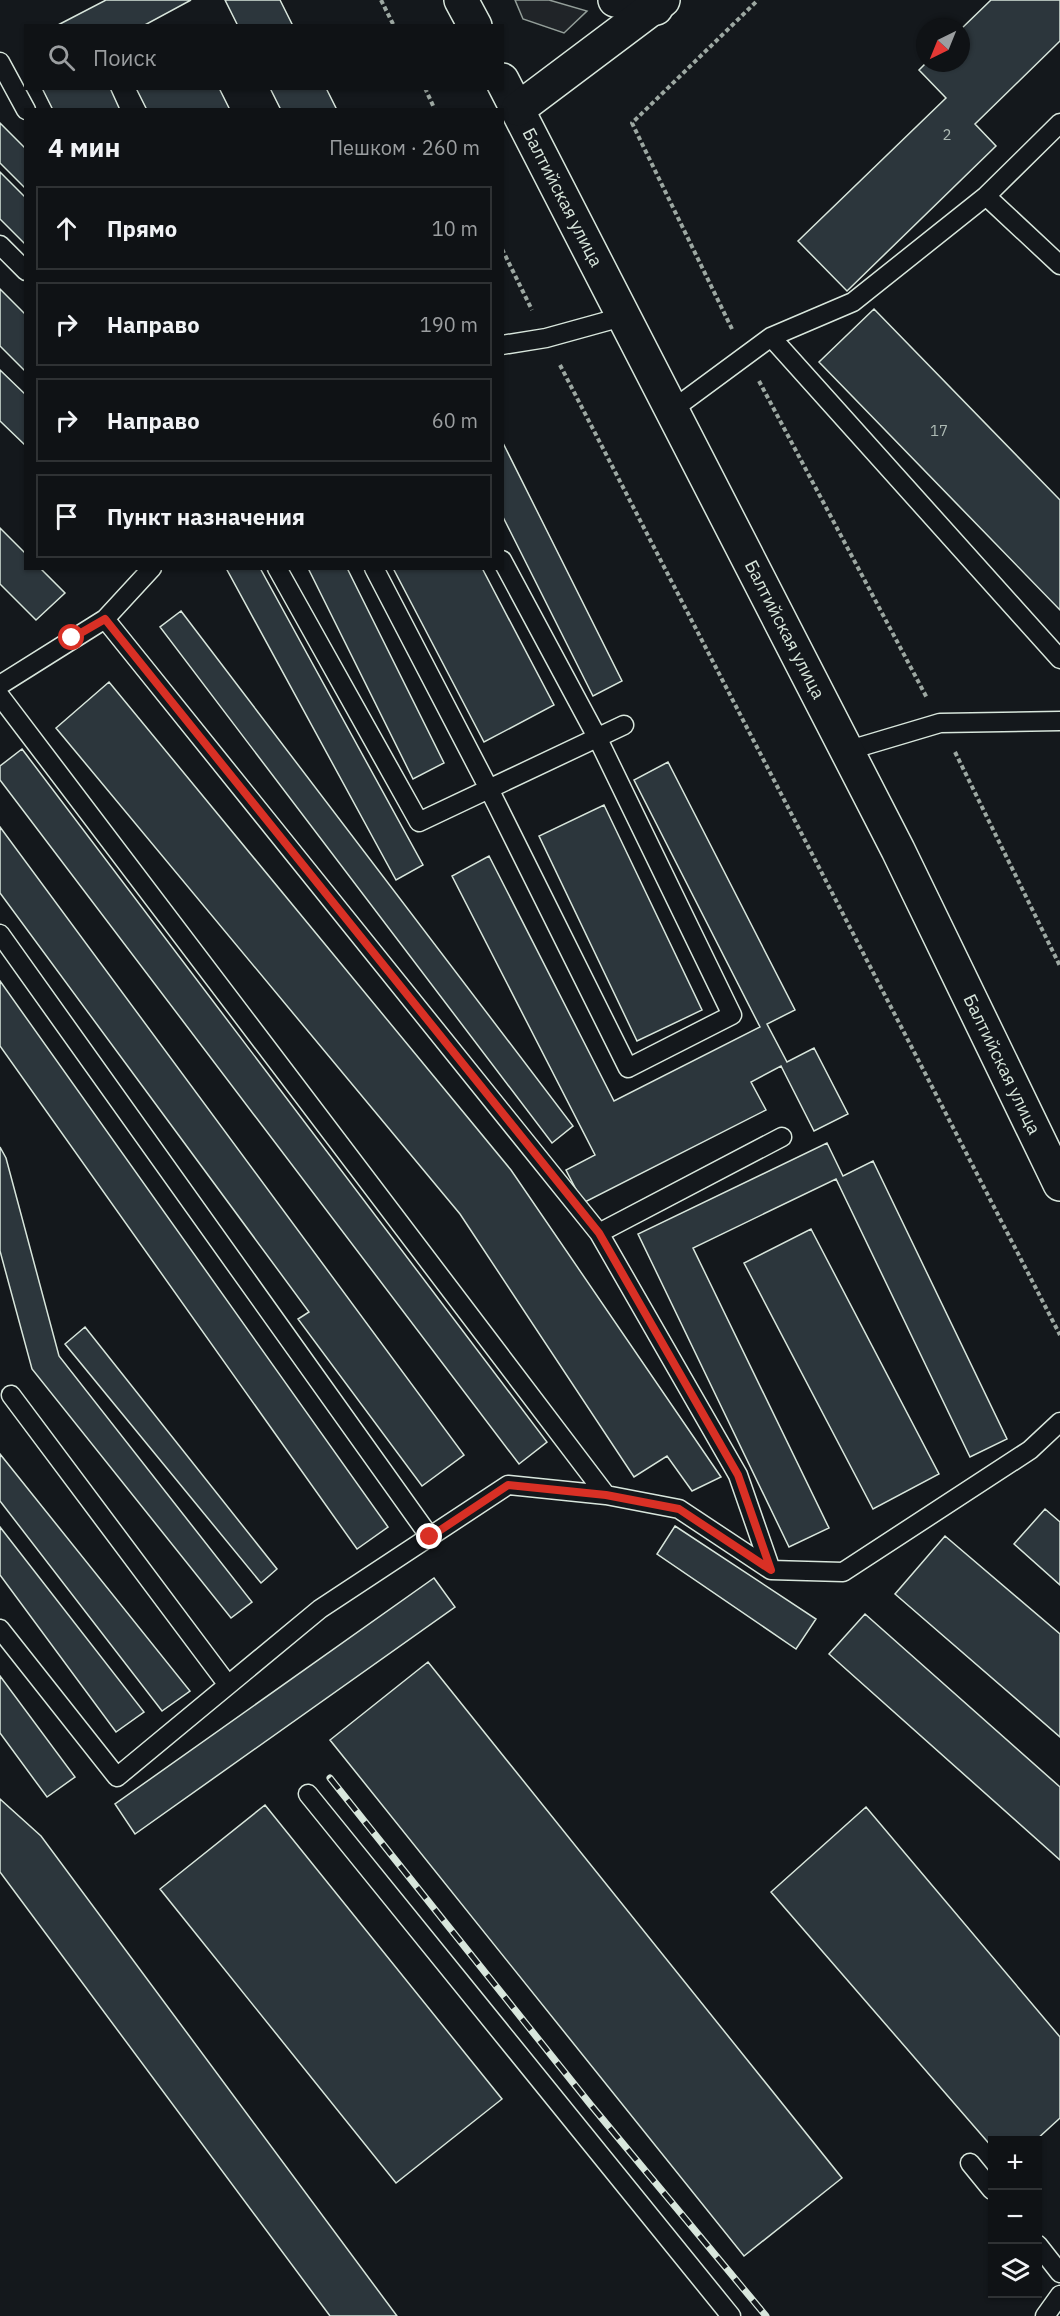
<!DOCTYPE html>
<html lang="ru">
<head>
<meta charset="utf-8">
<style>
	:root { --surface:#0f1215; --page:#181b1e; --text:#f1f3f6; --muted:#9b9ea0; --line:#2f3234 }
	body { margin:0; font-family:"IBM Plex Sans",sans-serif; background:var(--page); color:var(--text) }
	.controls { position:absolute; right:18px; bottom:18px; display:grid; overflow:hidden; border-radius:0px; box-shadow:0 2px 4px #0004 }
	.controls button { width:54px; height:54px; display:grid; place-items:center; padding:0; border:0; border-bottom:2px solid var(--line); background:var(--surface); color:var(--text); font:30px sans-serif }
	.compass { position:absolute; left:916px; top:18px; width:54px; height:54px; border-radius:50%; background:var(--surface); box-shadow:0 2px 4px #0004; rotate:223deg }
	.stop { position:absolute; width:18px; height:18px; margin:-14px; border:4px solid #d93025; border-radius:50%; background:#fff }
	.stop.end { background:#d93025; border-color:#fff; box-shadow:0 2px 6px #0008 }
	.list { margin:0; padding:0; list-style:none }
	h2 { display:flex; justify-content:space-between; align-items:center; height:78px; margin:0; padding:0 24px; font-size:26px }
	h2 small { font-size:20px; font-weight:400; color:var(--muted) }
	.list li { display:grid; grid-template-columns:39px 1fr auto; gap:18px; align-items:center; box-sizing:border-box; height:84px; margin:0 12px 12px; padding:0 12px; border:2px solid var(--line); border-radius:0px }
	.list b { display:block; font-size:22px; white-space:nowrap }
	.list em { font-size:20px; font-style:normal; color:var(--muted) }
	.icon { flex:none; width:33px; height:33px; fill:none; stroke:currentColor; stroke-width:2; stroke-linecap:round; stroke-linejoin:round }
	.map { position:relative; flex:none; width:1060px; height:2316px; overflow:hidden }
	.search { position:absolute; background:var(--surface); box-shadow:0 2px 4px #0004; left:24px; top:24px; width:480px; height:66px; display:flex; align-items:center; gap:15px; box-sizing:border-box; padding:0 21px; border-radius:0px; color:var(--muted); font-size:22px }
	.panel { position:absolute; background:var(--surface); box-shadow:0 2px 4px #0004; left:24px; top:108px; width:480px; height:462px; border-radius:0px }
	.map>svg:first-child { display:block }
</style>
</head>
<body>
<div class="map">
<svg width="1060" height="2316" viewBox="0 0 1060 2316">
	<rect width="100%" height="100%" fill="#14181c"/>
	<path fill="#202428" stroke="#939e99" stroke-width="1.5" d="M 515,0 L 549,0 L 587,11 L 564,33 L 523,19 Z"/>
	<path fill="#2c363c" stroke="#d8e6dc" stroke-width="1.5" d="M 106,0 L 191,0 L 143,26 L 56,26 Z
		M 225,0 L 280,0 L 293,26 L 238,26 Z
		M 991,0 L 1060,0 L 1060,41 L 975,124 L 996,146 L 847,291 L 798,241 L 946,98 L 919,70 L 926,63 L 961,63 L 961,29 Z
		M 42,88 L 110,88 L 120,110 L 53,110 Z
		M 136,88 L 219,88 L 230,110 L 147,110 Z
		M 270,88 L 326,88 L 337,110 L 281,110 Z
		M 0,123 L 26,149 L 26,189 L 0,163 Z
		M 0,172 L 26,198 L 26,245 L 0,219 Z
		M 0,289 L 26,315 L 26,372 L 0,346 Z
		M 874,309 L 1060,500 L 1060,610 L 819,362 Z
		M 0,370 L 26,395 L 26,446 L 0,421 Z
		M 502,441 L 622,681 L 593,696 L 502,515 Z
		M 0,528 L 26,554 L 26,568 L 40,568 L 65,593 L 36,620 L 0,584 Z
		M 226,568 L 260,568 L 423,865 L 396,880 Z
		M 308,568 L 347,568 L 444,763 L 413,779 Z
		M 393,568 L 482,568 L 554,705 L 484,742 Z
		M 181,611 L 573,1126 L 552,1143 L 160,627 Z
		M 109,682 L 511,1170 L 721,1477 L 692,1491 L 667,1456 L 634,1477 L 460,1214 L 56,728 Z
		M 22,749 L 547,1442 L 519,1464 L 0,780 L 0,766 Z
		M 668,762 L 795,1010 L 767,1024 L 787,1062 L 814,1048 L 848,1114 L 814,1131 L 781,1066 L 751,1082 L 766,1110 L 583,1203 L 566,1170 L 595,1155 L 452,876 L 489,856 L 614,1101 L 760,1027 L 634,780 Z
		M 604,805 L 702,1010 L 637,1041 L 539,836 Z
		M 0,827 L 464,1455 L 422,1486 L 298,1319 L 309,1312 L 0,893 Z
		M 0,981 L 388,1527 L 357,1549 L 0,1046 Z
		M 827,1143 L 843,1176 L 873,1161 L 1007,1439 L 970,1457 L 836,1179 L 693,1248 L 829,1528 L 789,1547 L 638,1234 Z
		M 0,1147 L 6,1158 L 59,1356 L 252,1602 L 231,1618 L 32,1369 L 0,1251 Z
		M 811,1229 L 939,1474 L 873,1509 L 744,1263 Z
		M 85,1327 L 277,1569 L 261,1583 L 65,1344 Z
		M 0,1454 L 190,1691 L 162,1711 L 0,1501 Z
		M 1045,1509 L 1060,1522 L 1060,1585 L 1014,1544 Z
		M 675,1526 L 816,1619 L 796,1649 L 657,1554 Z
		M 0,1527 L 144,1712 L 116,1732 L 0,1575 Z
		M 945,1536 L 1060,1634 L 1060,1737 L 895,1594 Z
		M 434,1578 L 455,1607 L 135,1834 L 115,1804 Z
		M 865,1614 L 1060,1787 L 1060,1860 L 829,1654 Z
		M 428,1662 L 842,2178 L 744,2256 L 330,1740 Z
		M 0,1676 L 75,1777 L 47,1797 L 0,1733 Z
		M 0,1799 L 41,1836 L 397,2316 L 330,2316 L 0,1872 Z
		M 265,1805 L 502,2099 L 396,2183 L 160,1889 Z
		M 866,1807 L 1060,2037 L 1060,2118 L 1036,2140 L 992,2140 L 992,2147 L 771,1892 Z"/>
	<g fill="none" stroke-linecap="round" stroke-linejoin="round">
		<g stroke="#d8e6dc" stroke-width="21">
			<path id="service" d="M 0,62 L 26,110
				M 986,196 L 1060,265
				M 0,245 L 26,271
				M 771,337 L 1060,659
				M 502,345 L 546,338 L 622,317
				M 672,410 L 771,337 L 853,302 L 986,196 L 1060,123
				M 277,568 L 419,822 L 624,725
				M 374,568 L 489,789 L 628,1068 L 732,1015 L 597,737 L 502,560
				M 105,619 L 599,1233
				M 0,685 L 105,619 L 152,568
				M 0,696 L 606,1495
				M 846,751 L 940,723 L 1060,721
				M 0,934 L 430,1537
				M 11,1395 L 228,1685
				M 771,1570 L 738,1475 L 599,1233 L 782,1137
				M 0,1629 L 117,1777 L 320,1609 L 508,1485 L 606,1495 L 679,1509 L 771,1570 L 843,1572 L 1030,1450 L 1060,1422
				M 308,1794 L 731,2316
				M 970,2163 L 992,2190
				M 1038,2245 L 1060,2273
				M 1045,2316 L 1060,2295"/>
		</g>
		<g stroke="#d8e6dc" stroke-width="36">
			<g id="tertiary">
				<path d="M 461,0 L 475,26"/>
				<path d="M 615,0 L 656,8"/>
				<path id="s1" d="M 502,80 L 898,850 L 1060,1184"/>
				<path d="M 518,109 L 663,0"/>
			</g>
		</g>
		<path stroke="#9da8a2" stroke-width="4" stroke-dasharray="4.5 3" stroke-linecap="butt" d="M 381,0 L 394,26
			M 425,88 L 435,110
			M 502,249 L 532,310
			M 732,329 L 632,123 L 758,0
			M 560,365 L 1060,1335
			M 759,381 L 927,698
			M 955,752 L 1060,966"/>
		<use href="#service" stroke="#14181c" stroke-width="18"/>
		<use href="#tertiary" stroke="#14181c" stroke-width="33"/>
		<g stroke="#d8e6dc" stroke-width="7">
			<path id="rail" d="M 330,1778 L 590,2104 L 766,2316"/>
		</g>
		<use href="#rail" stroke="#14181c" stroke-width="4.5" stroke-dasharray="14" stroke-linecap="butt"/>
	</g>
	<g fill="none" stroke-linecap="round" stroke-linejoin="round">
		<path stroke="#d93025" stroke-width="8" d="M 72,638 L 105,619 L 599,1233 L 738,1475 L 771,1570 L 679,1509 L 606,1495 L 508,1485 L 430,1537"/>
	</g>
	<g text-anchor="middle" stroke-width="4.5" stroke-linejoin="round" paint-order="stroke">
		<g font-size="15" fill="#adbab4">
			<text x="947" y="140">2</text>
			<text x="939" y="436">17</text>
		</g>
		<g font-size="18" fill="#d8e6dc" stroke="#14181c">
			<text dy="6" stroke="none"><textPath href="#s1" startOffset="132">Балтийская улица</textPath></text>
			<text dy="6" stroke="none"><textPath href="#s1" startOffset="618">Балтийская улица</textPath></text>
			<text dy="6" stroke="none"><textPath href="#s1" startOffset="1104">Балтийская улица</textPath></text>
		</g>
	</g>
</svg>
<div class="controls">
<button>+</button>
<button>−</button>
<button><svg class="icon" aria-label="layers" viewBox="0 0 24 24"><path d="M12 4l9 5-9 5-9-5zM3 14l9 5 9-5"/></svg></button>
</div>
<svg class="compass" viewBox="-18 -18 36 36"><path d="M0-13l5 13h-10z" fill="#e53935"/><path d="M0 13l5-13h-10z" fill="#9b9ea0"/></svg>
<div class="stop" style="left:72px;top:638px"></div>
<div class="stop end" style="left:430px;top:1537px"></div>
<div class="search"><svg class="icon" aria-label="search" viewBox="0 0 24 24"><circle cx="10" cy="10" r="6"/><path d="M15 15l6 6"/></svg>Поиск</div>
<section class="panel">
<h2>4 мин<small>Пешком · 260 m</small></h2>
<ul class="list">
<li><svg class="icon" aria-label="ahead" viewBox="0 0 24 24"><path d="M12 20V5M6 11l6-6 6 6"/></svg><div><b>Прямо</b></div><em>10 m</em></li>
<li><svg class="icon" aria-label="right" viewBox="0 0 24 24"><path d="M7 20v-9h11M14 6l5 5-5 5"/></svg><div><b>Направо</b></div><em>190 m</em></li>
<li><svg class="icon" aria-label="right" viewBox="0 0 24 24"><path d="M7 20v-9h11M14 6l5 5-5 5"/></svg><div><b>Направо</b></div><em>60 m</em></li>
<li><svg class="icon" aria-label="arrive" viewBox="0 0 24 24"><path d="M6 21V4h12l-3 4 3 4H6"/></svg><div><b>Пункт назначения</b></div></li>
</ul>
</section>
</div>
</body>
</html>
